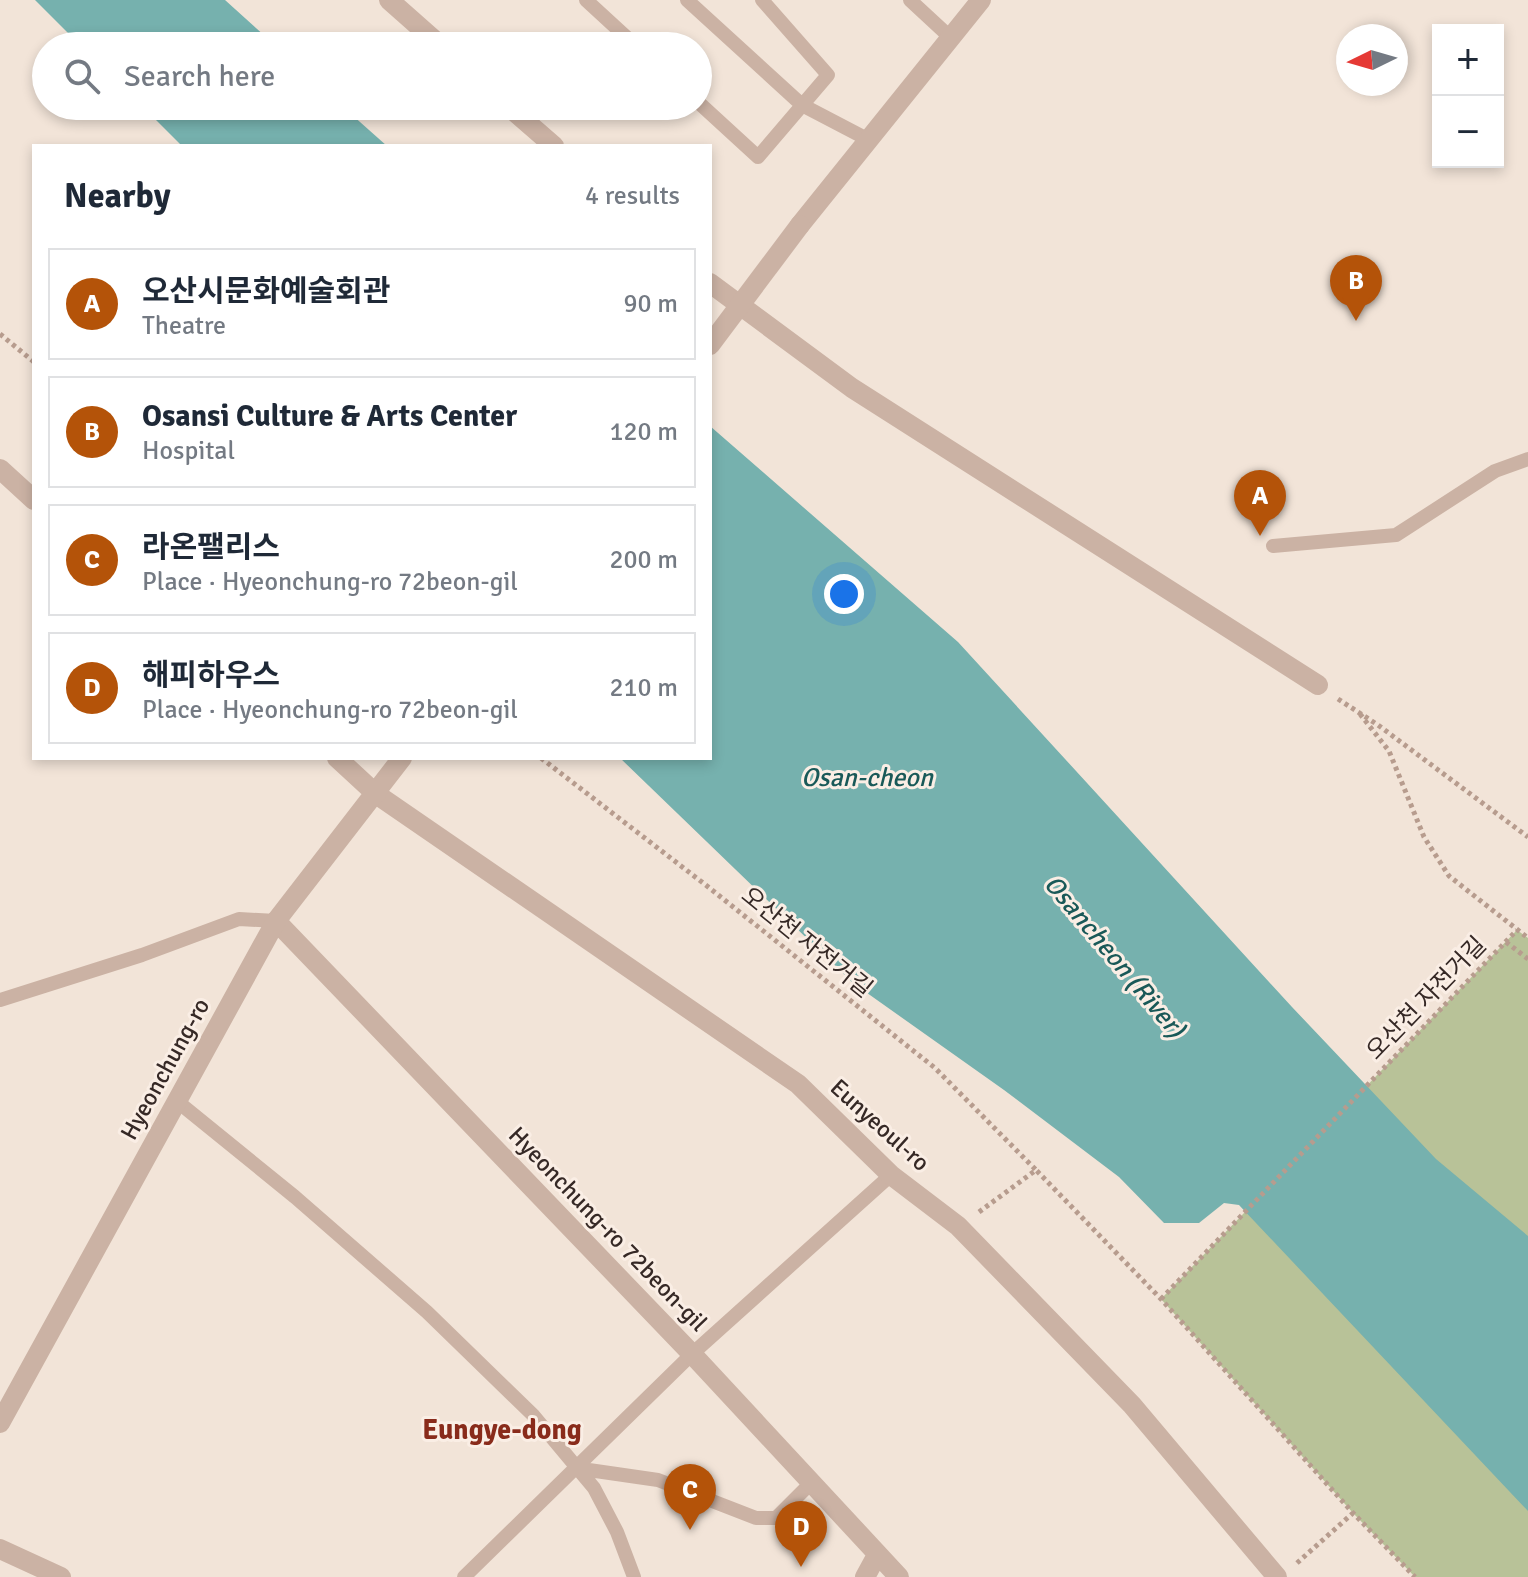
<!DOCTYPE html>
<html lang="en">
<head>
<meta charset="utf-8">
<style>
	:root { --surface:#fff; --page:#f6f6f7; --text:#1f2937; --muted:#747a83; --line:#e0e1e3; --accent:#b45309 }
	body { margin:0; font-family:Signika,"Noto Sans KR",sans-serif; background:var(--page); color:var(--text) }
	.controls { position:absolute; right:24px; top:24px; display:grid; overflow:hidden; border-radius:0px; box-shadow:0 4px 12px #0003 }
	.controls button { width:72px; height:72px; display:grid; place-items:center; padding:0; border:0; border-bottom:2px solid var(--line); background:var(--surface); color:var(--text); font:40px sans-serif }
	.compass { position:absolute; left:1336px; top:24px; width:72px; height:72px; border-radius:50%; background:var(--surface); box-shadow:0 4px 12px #0003; rotate:265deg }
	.you { position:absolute; left:844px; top:594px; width:28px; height:28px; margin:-20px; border:6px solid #fff; border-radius:50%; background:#1a73e8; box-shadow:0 0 0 12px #1a73e833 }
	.badge { display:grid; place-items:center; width:52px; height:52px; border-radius:50%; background:var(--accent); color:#fff; font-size:26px; font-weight:700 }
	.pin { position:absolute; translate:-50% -66px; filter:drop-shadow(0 2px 4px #0008) }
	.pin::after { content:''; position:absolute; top:42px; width:28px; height:24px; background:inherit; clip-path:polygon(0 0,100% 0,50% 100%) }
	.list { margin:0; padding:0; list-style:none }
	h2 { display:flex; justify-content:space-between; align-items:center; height:104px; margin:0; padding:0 32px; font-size:34px }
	h2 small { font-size:26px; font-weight:400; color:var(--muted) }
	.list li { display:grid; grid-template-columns:52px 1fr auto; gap:24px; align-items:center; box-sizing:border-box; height:112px; margin:0 16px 16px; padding:0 16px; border:2px solid var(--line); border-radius:0px }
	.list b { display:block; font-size:30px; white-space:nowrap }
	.list p { margin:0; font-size:26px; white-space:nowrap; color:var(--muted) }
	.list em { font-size:26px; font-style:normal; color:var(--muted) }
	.icon { flex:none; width:44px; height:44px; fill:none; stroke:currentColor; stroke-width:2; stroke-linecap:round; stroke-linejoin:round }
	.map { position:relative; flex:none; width:1528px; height:1577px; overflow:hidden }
	.search { position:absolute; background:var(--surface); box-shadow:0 4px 12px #0003; left:32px; top:32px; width:680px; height:88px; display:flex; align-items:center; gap:20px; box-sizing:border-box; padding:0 28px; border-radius:44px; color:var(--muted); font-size:30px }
	.panel { position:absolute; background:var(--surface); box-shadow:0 4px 12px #0003; left:32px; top:144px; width:680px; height:616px; border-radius:0px }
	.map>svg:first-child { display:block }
</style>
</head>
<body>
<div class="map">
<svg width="1528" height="1577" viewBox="0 0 1528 1577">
	<rect width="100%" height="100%" fill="#f2e4d8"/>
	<path fill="#b8c298" d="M 1517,930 L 1528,938 L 1528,1577 L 1415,1577 L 1353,1513 L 1161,1299 Z"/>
	<path fill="#76b1ae" d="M 35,0 L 225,0 L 276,46 L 81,46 Z
		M 142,106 L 342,106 L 387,146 L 182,146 Z
		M 710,426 L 958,642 L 1292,1007 L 1436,1159 L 1528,1236 L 1528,1511 L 1239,1205 L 1224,1203 L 1199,1223 L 1164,1223 L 1119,1177 L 1004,1090 L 853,983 L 620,758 L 710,758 Z"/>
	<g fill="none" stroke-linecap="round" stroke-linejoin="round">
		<path stroke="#b79c8e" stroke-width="5" stroke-dasharray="4 4" stroke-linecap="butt" d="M 0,334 L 34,362
			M 1338,699 L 1378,725 L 1528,837
			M 1360,714 L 1389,751 L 1424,837 L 1449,876 L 1528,938
			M 541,758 L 707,886 L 935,1068 L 1036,1170
			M 1506,942 L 1528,959
			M 979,1212 L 1036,1170 L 1161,1299 L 1353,1513 L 1415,1577
			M 1161,1299 L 1517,930
			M 1297,1563 L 1353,1513"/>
		<path stroke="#cbb2a4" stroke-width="14" d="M 586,0 L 636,46
			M 687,0 L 802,105 L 869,140
			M 910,0 L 951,38
			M 698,102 L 758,157 L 828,75 L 762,0
			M 1273,546 L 1396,535 L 1495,471 L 1528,459
			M 0,1000 L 142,955 L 239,919 L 276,921
			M 178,1102 L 295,1197 L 427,1312 L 533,1415 L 594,1488 L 617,1532 L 634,1577
			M 575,1468 L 658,1480 L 756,1518 L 776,1518 L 811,1483
			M 464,1577 L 692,1354 L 891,1175"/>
		<path stroke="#cbb2a4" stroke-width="20" d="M 376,794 L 798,1084 L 891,1175 L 958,1226 L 1132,1405 L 1277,1577
			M 276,921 L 692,1354 L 899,1577
			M 0,1549 L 61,1577
			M 865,1577 L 877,1555"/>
		<path stroke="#cbb2a4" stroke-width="20" d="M 389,0 L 441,46
			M 508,106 L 554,146
			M 800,225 L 981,0
			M 710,283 L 852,388 L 1318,685
			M 0,469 L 34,500
			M 337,758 L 376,794
			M 0,1423 L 276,921 L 402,758"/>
		<path stroke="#cbb2a4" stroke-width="20" d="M 710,345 L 800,225"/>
	</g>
	<g text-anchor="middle" stroke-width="6" stroke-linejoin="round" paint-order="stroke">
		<g font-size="24" fill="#362926" stroke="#faeee5">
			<text transform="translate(807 942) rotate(39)" y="8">오산천 자전거길</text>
			<text transform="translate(1426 998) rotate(-46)" y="8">오산천 자전거길</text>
			<text transform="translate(165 1069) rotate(-61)" y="8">Hyeonchung-ro</text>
			<text transform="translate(880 1125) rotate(42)" y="8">Eunyeoul-ro</text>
			<text transform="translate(608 1229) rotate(46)" y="8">Hyeonchung-ro 72beon-gil</text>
		</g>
		<g font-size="26" font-style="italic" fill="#195958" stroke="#faeee5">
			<text x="867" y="786">Osan-cheon</text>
			<text transform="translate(1115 956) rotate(50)" y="9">Osancheon (River)</text>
		</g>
		<g font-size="28" font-weight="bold" fill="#892b1b" stroke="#faeee5">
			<text x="502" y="1439">Eungye-dong</text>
		</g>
	</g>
</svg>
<div class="controls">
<button>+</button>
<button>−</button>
</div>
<svg class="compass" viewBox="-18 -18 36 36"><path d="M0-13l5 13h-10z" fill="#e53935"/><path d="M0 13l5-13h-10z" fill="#747a83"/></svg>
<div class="you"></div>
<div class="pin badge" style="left:1260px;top:536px">A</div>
<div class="pin badge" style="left:1356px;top:321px">B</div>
<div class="pin badge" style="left:690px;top:1530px">C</div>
<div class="pin badge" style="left:801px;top:1567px">D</div>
<div class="search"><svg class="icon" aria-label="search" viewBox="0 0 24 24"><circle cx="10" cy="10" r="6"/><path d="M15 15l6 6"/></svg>Search here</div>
<section class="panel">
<h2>Nearby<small>4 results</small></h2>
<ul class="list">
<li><span class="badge">A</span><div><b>오산시문화예술회관</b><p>Theatre</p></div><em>90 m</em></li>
<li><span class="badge">B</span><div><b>Osansi Culture &amp; Arts Center</b><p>Hospital</p></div><em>120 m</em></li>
<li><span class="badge">C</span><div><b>라온팰리스</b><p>Place · Hyeonchung-ro 72beon-gil</p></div><em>200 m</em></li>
<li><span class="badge">D</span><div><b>해피하우스</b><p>Place · Hyeonchung-ro 72beon-gil</p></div><em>210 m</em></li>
</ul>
</section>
</div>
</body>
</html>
